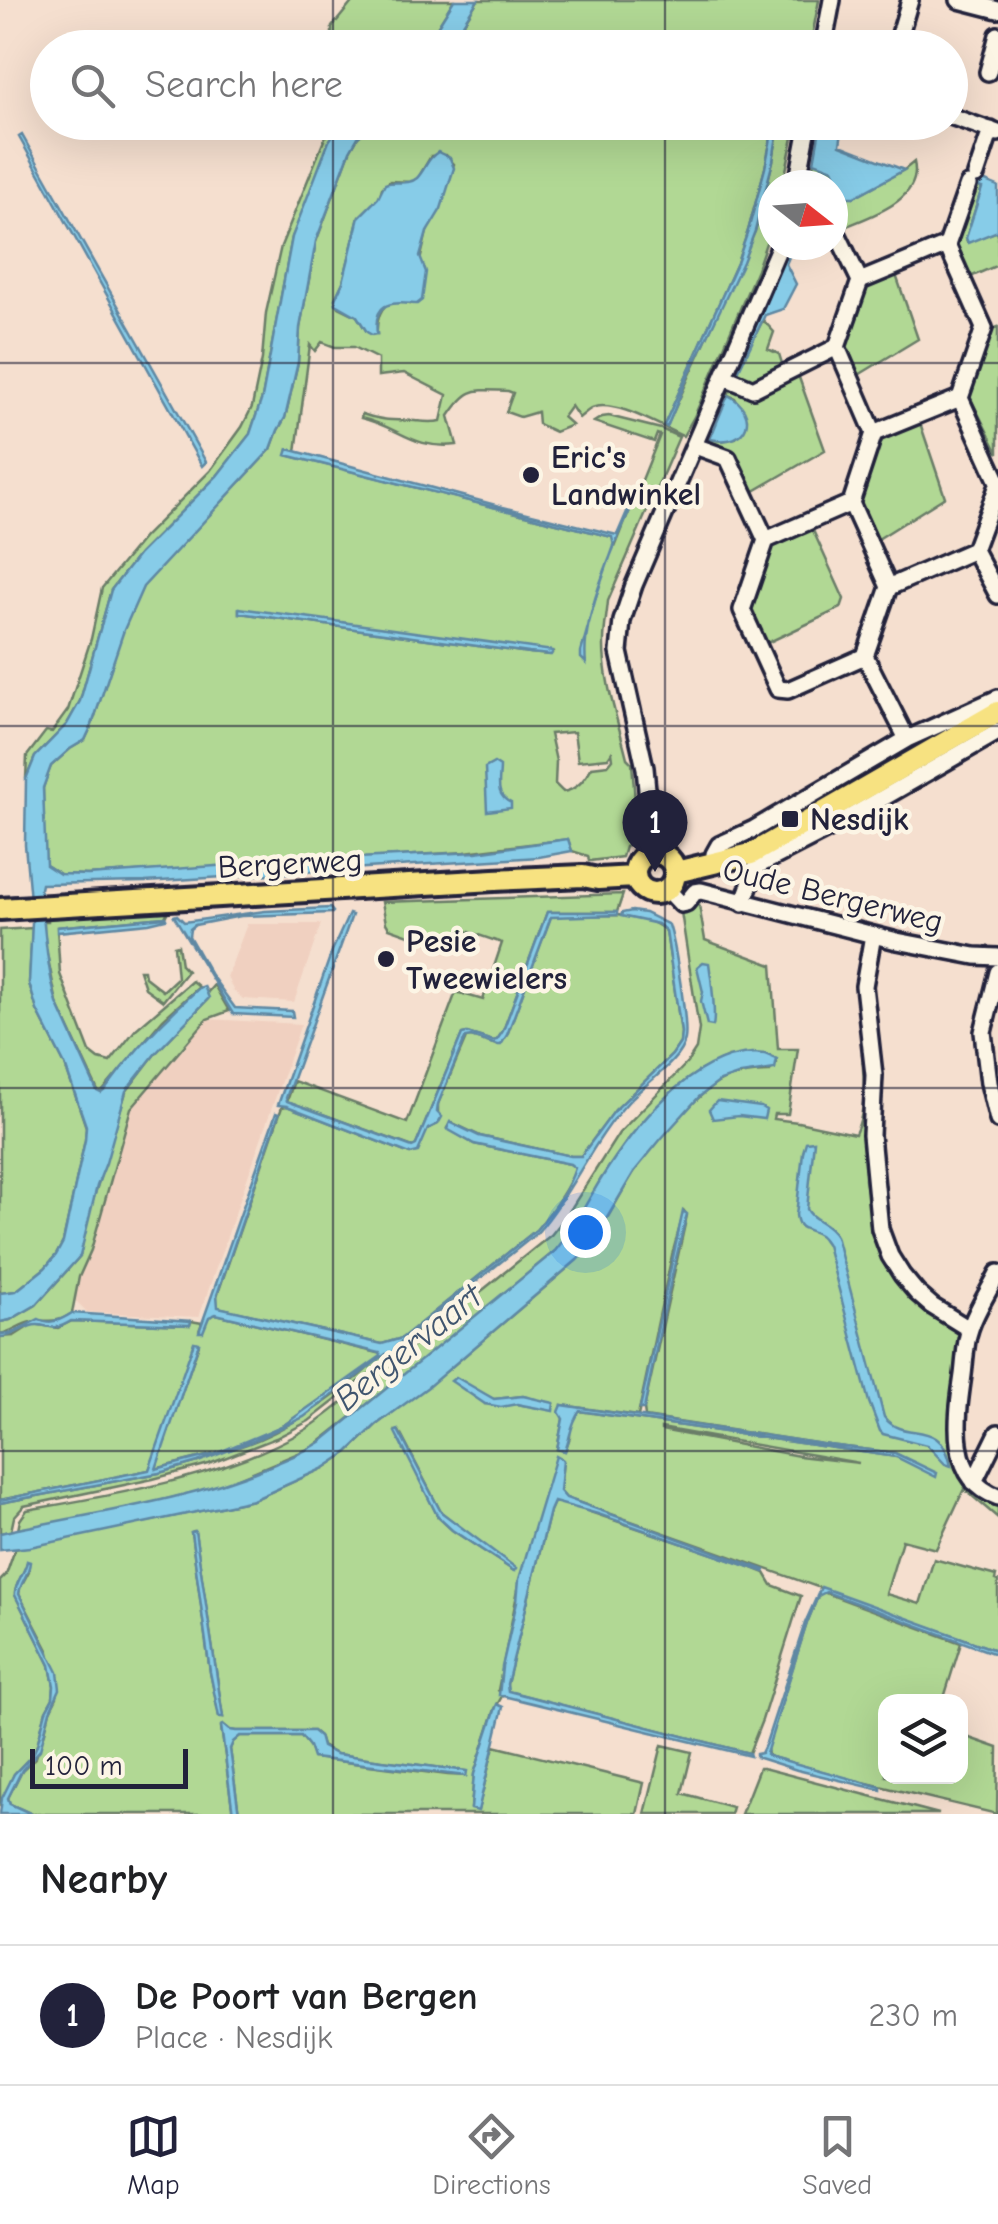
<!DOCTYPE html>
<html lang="en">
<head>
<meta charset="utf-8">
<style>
	:root { --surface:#fff; --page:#f6f6f6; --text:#202124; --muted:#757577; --line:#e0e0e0; --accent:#22223b }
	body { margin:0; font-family:"Comic Neue",sans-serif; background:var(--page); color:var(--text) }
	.controls { position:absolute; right:30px; bottom:30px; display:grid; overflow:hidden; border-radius:20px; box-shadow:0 10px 40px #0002 }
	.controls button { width:90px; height:90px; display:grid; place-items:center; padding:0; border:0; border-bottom:2px solid var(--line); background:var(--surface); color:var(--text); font:50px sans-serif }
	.compass { position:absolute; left:758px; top:170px; width:90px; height:90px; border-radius:50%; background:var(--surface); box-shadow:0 10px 40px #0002; rotate:107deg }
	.scale { position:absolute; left:30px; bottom:25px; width:158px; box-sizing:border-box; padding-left:10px; border:5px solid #22223b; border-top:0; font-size:28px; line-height:35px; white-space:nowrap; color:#22223b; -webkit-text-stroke:8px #fcf5e5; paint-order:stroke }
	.you { position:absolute; left:585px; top:1232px; width:35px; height:35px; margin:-25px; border:8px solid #fff; border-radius:50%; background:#1a73e8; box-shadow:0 0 0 15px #1a73e833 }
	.badge { display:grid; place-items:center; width:65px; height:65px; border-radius:50%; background:var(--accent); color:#fff; font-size:32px; font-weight:700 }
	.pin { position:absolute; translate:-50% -82px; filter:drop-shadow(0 2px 5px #0008) }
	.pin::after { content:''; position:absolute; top:52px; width:35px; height:30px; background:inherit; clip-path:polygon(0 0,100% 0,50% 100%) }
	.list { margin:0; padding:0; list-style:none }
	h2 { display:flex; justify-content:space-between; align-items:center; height:130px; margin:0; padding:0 40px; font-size:42px }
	h2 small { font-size:32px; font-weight:400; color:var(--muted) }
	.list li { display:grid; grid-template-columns:65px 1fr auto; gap:30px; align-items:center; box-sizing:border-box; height:140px; padding:0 40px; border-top:2px solid var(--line) }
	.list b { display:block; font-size:38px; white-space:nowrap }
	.list p { margin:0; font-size:32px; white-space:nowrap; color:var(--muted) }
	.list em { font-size:32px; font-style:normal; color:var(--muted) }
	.icon { flex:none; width:55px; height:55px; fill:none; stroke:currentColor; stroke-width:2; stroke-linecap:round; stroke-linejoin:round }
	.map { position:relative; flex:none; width:998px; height:1814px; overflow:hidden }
	.search { position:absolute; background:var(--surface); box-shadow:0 10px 40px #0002; left:30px; right:30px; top:30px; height:110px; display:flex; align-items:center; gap:25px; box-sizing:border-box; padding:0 35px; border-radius:55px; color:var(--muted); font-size:38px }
	.sheet { height:270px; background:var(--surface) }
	nav { display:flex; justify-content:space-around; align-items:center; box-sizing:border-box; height:140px; border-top:2px solid var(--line); background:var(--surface); font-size:28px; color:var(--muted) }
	nav a { display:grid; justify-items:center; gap:5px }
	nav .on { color:var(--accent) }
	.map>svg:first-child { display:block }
</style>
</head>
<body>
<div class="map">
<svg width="998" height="1814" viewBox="0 0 998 1814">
	<rect width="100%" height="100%" fill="#f5dfcf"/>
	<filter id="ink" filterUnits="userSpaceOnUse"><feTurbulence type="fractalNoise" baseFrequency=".01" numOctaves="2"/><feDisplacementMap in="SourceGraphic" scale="20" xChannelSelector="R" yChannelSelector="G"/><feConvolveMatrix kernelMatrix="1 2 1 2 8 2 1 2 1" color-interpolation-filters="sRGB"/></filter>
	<g filter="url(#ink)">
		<path fill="#f0d0c0" d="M 247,924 L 321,924 L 294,1002 L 243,999 L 233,990 L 227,977 Z
			M 207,1019 L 301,1024 L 199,1317 L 87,1312 L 73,1298 L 79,1277 L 91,1250 L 131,1108 Z"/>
		<path fill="#b1d894" stroke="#6a7d68" stroke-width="2.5" fill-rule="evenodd" d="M 354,0 L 454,0 L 434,32 L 420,47 L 342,47 L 335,37 L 332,40 L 332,27 Z
			M 478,0 L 819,0 L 810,47 L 448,48 Z
			M 374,122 L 774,123 L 765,168 L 748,231 L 737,263 L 665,423 L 664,425 L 667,426 L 755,231 L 773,161 L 779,123 L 796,123 L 783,185 L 773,185 L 773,223 L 757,269 L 694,417 L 683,436 C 661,427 614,398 592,408 C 587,411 584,414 579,418 L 571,406 L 563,417 L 572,425 L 555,432 L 538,424 L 537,412 L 520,417 L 506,412 L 513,393 L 508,391 C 474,390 469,386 449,416 L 457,445 C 412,450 400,427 361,418 L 362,414 C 381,421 396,420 415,421 C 425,422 431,423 441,421 L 447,395 L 404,373 L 378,376 L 378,359 L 354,347 L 335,347 L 322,342 L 315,351 L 310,345 L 296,452 L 288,449 L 287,455 L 612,537 L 616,545 L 660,435 L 657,434 L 654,442 L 594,422 L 602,417 L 609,416 L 661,429 L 679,437 L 608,601 C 607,614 604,628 604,641 C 603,680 618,721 627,758 L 632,763 L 638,839 L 625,847 L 622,857 L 589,861 L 588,856 L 572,851 L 568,839 L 465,852 L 87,875 L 60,874 L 46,865 L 44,856 L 43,788 L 47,776 L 51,766 L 70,749 L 85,740 L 92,725 L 123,630 L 143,586 L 271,449 L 278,430 L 285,418 L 298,362 L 300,328 L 316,242 L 350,151 L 358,137 ZM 446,155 L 454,164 L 427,232 L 420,261 L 425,269 L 410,304 C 405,303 400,300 394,301 C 380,304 376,322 377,334 L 367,332 L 357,316 L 339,307 L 335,299 L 343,282 L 359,217 L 379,198 L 382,188 L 390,181 L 412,182 L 418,178 L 431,156 ZM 239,609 L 553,652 L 550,655 L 529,653 L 239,613 ZM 574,732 L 578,761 L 608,758 L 612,752 L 613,759 L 608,765 L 592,767 C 584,780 578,789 563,792 L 555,784 L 556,761 L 550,734 Z
			M 331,123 L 341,123 L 292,237 L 262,398 L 250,434 L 217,476 L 139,554 L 111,590 L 80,701 L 67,724 L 35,757 L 26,779 L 27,756 L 46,731 L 52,732 L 68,710 L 91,639 L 102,588 L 144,537 L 210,471 L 242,427 L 252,407 L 262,359 L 266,313 L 281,246 Z
			M 814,162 L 830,166 L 854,197 L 904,170 L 914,162 C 923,201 870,216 842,228 L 833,208 L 833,185 L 808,184 Z
			M 976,186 L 982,188 L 966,238 L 967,242 L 998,231 L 998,265 L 968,278 L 955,247 Z
			M 895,272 L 918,339 L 857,376 L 844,344 L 864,286 Z
			M 763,320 L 774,332 L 768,349 L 779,354 L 784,370 L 755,383 L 735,374 Z
			M 998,327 L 998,453 L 968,393 L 989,330 Z
			M 797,372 L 825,450 L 749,494 L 708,444 L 710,439 L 722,441 L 736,438 L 747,419 L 735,398 L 728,395 L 732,386 Z
			M 919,420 L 945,497 L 878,539 L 860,501 L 882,436 Z
			M 811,526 L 844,599 L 841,608 L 765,644 L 748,608 L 769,547 Z
			M 980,711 L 768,835 L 746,837 L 888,755 Z
			M 623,894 L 617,912 L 547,912 L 503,1031 L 497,1040 L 493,1041 L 467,1033 L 462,1034 L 416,1145 L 413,1147 L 287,1101 L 294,1081 L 407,1123 L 456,992 L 483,1000 L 502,943 L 464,930 L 460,932 L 446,948 L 389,928 L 386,923 L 382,902 Z
			M 698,899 L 705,940 L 772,965 L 778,1049 L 798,1049 L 788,1114 L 774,1114 L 773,1119 L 798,1122 L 855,1134 C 867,1110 864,1080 862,1054 L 869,1052 L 865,1180 L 874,1229 L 885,1253 L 962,1328 L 954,1445 L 998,1501 L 998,1518 L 964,1489 L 936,1549 L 902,1540 L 886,1594 L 920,1604 L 934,1559 L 996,1576 L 995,1580 L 998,1581 L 998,1651 L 566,1498 L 560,1491 L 563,1460 L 521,1574 L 498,1690 L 502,1696 L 495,1709 L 474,1774 L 471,1808 L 478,1810 L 494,1746 L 644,1783 L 637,1814 L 239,1814 L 230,1749 L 233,1742 L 240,1736 L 301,1736 L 309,1746 L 314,1758 L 448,1775 L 466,1776 L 466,1771 L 336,1754 L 322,1746 L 319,1736 L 313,1731 L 236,1731 L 230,1730 L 224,1725 L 221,1727 L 233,1814 L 32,1814 L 10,1804 L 8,1798 L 22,1770 L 36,1757 L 45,1732 L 50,1711 L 57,1697 L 49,1652 L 19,1594 L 20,1588 L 29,1571 L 27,1562 C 25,1574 14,1584 15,1595 L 50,1665 L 54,1686 L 53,1698 L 46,1711 L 37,1745 L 33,1754 L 14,1774 L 0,1807 L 0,1581 L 6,1575 L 15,1549 L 253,1500 L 324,1468 L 348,1452 L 376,1425 L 449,1369 L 577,1260 C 601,1235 614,1204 632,1175 C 649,1150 697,1092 723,1080 C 738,1074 753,1072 769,1072 L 777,1063 L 776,1059 L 765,1054 L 728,1057 L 701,1070 L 685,1081 L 662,1102 L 627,1141 L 601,1179 L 574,1229 L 555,1251 L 426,1358 L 313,1447 L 217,1487 L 109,1513 L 18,1530 L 20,1520 L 27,1510 C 119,1494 222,1478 305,1430 C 330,1415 354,1392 378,1374 C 436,1329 493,1281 551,1235 L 567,1215 L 619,1133 L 687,1063 L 696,1049 L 699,1029 L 681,912 L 687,905 ZM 684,1211 L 687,1215 L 644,1409 L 645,1417 L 829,1445 L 895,1453 L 936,1476 L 897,1457 L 579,1411 L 570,1428 L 570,1437 L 565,1451 L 557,1449 L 563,1419 L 562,1405 L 638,1416 L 672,1255 ZM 484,1394 L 494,1399 L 523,1396 L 554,1404 L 552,1410 L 517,1404 L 485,1404 ZM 661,1430 L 661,1428 L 859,1463 L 799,1456 ZM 396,1431 L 399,1431 L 441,1512 L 514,1571 L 452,1530 L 438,1517 ZM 194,1531 L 195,1532 L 223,1717 L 219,1716 L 210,1672 L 191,1532 Z
			M 168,911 L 165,917 L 57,927 L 60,974 L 90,1052 L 99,1059 L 110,1062 L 136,1029 L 192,981 L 199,987 L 163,1019 L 101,1093 L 98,1091 L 57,1003 L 44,939 L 44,921 L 48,921 L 48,918 Z
			M 617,915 C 635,917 653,919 666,931 L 681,1032 L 680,1043 L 672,1055 L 615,1110 L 581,1156 L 571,1156 L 480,1136 L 451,1122 L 447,1128 L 474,1144 L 570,1164 L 576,1168 C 567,1191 552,1211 536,1230 L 402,1338 L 382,1344 L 217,1307 L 217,1296 L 282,1107 L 287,1106 L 410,1154 L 428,1129 L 438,1124 L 438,1104 L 466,1038 L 471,1037 L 497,1045 L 507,1035 L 551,916 Z
			M 32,928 L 29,983 L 37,1010 L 65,1065 L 86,1127 L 85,1140 L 63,1242 L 56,1255 L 45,1268 L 16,1291 L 0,1293 L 0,930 Z
			M 178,945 L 181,965 L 187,971 L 163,1001 L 145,988 L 139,970 L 144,970 L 145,977 L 163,991 L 177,978 L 174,946 Z
			M 214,985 L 229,1011 L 207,1019 L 131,1108 L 91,1250 L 79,1277 L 72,1313 C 53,1326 49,1318 31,1322 C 20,1324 12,1332 0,1334 L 0,1322 L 10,1320 L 36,1305 L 80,1256 L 88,1217 L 126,1092 L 155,1054 L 208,999 L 207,993 Z
			M 447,1313 L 309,1421 L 276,1438 L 209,1464 L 153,1479 L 24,1506 L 14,1517 L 11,1531 L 0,1533 L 0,1503 L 159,1473 L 198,1462 L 214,1454 L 155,1469 L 199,1344 L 149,1470 L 0,1500 L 0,1337 L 14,1336 L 33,1324 L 58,1328 L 72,1321 L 190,1325 L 191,1321 L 202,1323 L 199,1331 L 209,1317 L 216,1314 L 382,1354 L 392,1353 L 396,1346 ZM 377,1360 C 337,1397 282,1435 229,1450 L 284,1425 Z
			M 558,1501 L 745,1565 L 765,1573 L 772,1585 L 801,1596 L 762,1720 L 749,1753 L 507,1691 L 507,1684 L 550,1511 L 554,1502 Z
			M 823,1592 L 961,1643 L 943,1701 L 886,1702 L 886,1776 L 960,1776 L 961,1735 L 998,1748 L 997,1814 L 846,1778 L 768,1756 L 767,1748 L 807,1623 L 818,1596 Z
			M 662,1745 L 692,1752 L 682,1793 L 732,1807 L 730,1814 L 645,1814 Z
			M 759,1768 L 763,1768 L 939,1814 L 741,1814 Z"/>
		<path fill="#87cce8" stroke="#5f88a3" stroke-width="2.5" d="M 454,0 L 478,0 L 448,47 L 420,47 L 434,32 Z
			M 341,123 L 374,123 L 358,137 L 350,151 L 316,241 L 300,328 L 298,362 L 285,418 L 278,430 L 271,449 L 143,587 L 124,630 L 92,725 L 85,740 L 70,749 L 51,766 L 43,788 L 46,865 L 60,874 L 88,875 L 258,863 L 476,852 L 568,839 L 572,851 L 539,857 L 145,882 L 41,884 L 40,889 C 45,927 46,965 57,1003 L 97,1091 L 101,1093 L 105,1090 C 133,1051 164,1019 199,988 L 204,986 L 209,998 L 155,1054 L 126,1091 L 106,1163 L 97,1186 L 80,1256 L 36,1305 L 10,1320 L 0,1322 L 0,1293 L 16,1291 L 45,1268 L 56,1255 L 63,1242 L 85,1140 L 86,1126 L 65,1065 L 37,1010 L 29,983 L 32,922 L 25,845 L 26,779 L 35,757 L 67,724 L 80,701 L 111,590 L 139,554 L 217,476 L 250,434 L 262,398 L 292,237 L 329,141 Z
			M 774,123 L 779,123 L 773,161 L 755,231 L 743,262 L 687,379 L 667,427 L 664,425 L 665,423 L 737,263 L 748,231 L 765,168 Z
			M 821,123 L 843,123 L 840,145 L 904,170 L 854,197 L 847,197 L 833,169 L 814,162 Z
			M 22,135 L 206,462 L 202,466 L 19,137 Z
			M 438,152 L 450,158 L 454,168 L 441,209 L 427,232 L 420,257 L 426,272 L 422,300 L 417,304 C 393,303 373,299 377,334 L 372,335 L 367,332 L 357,316 L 336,304 L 335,299 L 343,282 L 359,217 L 378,198 L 385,184 C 395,180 408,186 417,178 C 426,169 426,159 438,152 Z
			M 978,178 L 998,186 L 998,231 L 968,243 L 966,238 L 982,188 L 976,186 Z
			M 790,245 L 794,245 L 786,264 L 796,284 L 783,309 L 765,315 L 738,372 L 736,371 Z
			M 728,395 C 760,412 750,448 710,439 Z
			M 288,449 L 503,507 L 617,535 L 636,491 L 638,492 C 619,536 580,615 586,663 L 581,658 L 581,652 L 597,594 L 614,546 L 612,537 L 286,455 Z
			M 239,608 L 553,651 L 551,655 L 529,653 L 239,613 Z
			M 494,763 L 500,767 C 500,782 494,794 511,803 L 511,808 L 487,811 L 485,768 Z
			M 330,908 L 333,912 L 332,913 L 241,916 L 195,925 L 190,929 L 189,936 L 211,975 L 235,1008 L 292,1011 L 293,1017 L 233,1014 L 174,916 L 177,915 L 184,922 L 265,911 Z
			M 632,911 L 645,913 L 669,925 C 675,942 688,1024 685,1039 C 681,1062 644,1084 629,1101 C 592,1141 573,1192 537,1233 L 396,1346 L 392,1353 L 386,1354 L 304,1417 L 253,1441 L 198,1462 L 159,1473 L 0,1503 L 0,1500 L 149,1470 L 194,1342 L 199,1343 L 156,1469 L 215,1454 L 284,1425 L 381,1356 L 380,1353 L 216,1314 L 209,1317 L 203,1332 L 199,1332 L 276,1113 L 279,1114 L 217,1295 L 218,1307 L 382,1344 L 402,1338 L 536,1230 C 552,1211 568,1191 575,1168 L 570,1164 L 474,1144 L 447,1129 L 450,1122 L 479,1136 L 571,1156 L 581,1156 L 615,1110 L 672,1055 L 680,1043 L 681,1032 L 666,931 L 658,924 L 621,916 L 622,913 Z
			M 547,912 L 617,912 L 617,915 L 551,917 L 507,1035 L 501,1045 L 497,1045 L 471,1037 L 465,1038 L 438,1104 L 437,1112 L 442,1117 L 438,1124 L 428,1129 L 418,1152 L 410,1154 L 287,1106 L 278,1105 L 332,951 L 349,914 L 352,915 L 286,1098 L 287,1101 L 412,1147 L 416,1145 L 462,1034 L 467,1033 L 493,1041 L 497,1040 L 503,1031 Z
			M 165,917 L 166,919 L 149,923 L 57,932 L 57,927 Z
			M 703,962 L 709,963 C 711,976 716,1014 713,1026 L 707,1025 L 701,1001 L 703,992 L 697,967 Z
			M 753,1053 L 765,1054 L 777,1059 L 775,1069 L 741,1074 L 720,1081 L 699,1097 L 661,1139 L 634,1172 L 591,1245 L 577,1260 L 428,1387 L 376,1425 L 348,1452 L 324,1468 L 253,1500 L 30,1547 L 0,1550 L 0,1533 C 89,1513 180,1503 265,1468 C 284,1460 304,1453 322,1441 L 555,1251 C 576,1226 584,1206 601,1179 C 632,1129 690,1055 753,1053 Z
			M 717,1101 L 761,1107 L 766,1110 L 764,1119 L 739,1116 L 713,1119 L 709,1110 Z
			M 814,1141 L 807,1209 C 812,1221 827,1220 836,1236 L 884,1417 C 904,1444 941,1415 951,1466 L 945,1464 L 927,1445 L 883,1434 L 880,1431 L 869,1402 L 827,1245 C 826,1243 821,1236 819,1235 C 807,1227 798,1232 796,1215 L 803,1152 L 806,1142 Z
			M 683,1211 L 687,1214 C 670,1279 657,1344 644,1409 L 640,1409 Z
			M 72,1313 L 191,1321 L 190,1325 L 71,1321 C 49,1335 46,1321 31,1326 C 19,1329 14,1337 0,1337 L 0,1334 L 11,1333 L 39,1319 C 51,1325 61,1320 72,1313 Z
			M 456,1377 L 494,1399 L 523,1396 L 554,1403 L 553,1411 L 517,1404 L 501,1407 L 485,1404 L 451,1381 Z
			M 562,1405 L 829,1445 L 895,1453 L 937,1473 L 936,1477 L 896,1457 L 580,1411 C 570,1424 571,1437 565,1451 L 557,1449 L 563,1419 L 559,1412 Z
			M 398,1430 L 441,1512 L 516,1568 L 514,1571 L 452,1530 L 438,1517 L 395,1432 Z
			M 556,1456 L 563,1460 L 560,1491 L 566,1498 L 765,1570 L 764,1572 L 598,1514 L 554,1502 L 550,1511 L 507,1684 L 508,1691 L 749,1753 L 750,1756 L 499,1695 L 502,1667 L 517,1601 L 519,1579 Z
			M 195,1531 L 223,1717 L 219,1717 L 210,1672 L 191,1532 Z
			M 27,1561 L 30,1562 C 29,1575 20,1582 19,1594 L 58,1672 L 60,1689 L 50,1711 L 40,1750 L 22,1770 L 8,1798 L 10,1804 L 32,1814 L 0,1814 L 2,1798 L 14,1774 L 33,1754 L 37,1745 L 46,1711 L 53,1698 L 54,1686 L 50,1665 L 15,1595 C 14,1584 25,1573 27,1561 Z
			M 821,1587 L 998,1651 L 998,1655 L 826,1592 L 818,1596 L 807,1623 L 766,1754 L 768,1756 L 881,1787 L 881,1790 L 797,1770 L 756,1757 L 756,1754 L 761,1753 L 766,1743 L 805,1623 Z
			M 497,1704 L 503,1707 L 478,1811 L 471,1809 L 474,1774 Z
			M 224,1725 L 230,1730 L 236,1731 L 313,1731 L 319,1736 L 322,1747 L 336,1754 L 467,1771 L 466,1776 L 313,1758 L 309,1746 L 301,1736 L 240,1736 L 233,1742 L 230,1749 L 239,1814 L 233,1814 L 221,1726 Z"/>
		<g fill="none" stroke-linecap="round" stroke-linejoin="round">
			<g stroke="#22223b" stroke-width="22">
				<path id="minor" d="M 959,0 L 998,10
					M 823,48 L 832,0
					M 896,48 L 910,0
					M 988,72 L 998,35
					M 950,116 L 998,133
					M 976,175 L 991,130
					M 797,185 L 809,122
					M 860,281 L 947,245 L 968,185
					M 725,377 L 753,389 L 837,347 L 860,281 L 833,225
					M 960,398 L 998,482
					M 874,433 L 960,398 L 984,328 L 947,245
					M 695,446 L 728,458 L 766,540 L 742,610 L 778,689 L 788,690 L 865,656
					M 851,503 L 889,587 L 865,656
					M 766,540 L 851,503 L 874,433 L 837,347
					M 974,550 L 998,595
					M 889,587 L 974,550 L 998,485
					M 865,656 L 907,739
					M 653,852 L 645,768 L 619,652 L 622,621 L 634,585 L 780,245
					M 714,854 L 719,845 L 754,829 L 907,739 L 998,698
					M 667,889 L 681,904 L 686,903 L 695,892 L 701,891 L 897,941 L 975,956 L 998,957
					M 743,903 L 757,866 L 827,830 L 998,732
					M 873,935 L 864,986 L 874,1075 L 871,1135 L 880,1229 L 890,1256 L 902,1275 L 917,1293 L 932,1306 L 969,1329
					M 998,972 L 983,1032 L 989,1083 L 998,1120
					M 998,1273 C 989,1291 976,1310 970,1329 C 965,1342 965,1360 963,1375 C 957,1417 947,1479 998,1497
					M 974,1482 L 998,1433"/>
			</g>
			<g stroke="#22223b" stroke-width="28">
				<path id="major" d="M635 873a20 20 0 1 1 40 0a20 20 0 1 1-40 0Z
					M 676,872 L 751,854 L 998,712
					M 0,909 L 494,880 L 583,876 L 598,879 L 635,877"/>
			</g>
			<use href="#minor" stroke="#fcf5e5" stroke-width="15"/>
			<use href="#major" stroke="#f7e281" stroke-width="20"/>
		</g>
	</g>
	<path fill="none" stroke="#22223b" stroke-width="2.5" stroke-opacity="0.55" d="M 333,0 L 333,48M 665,0 L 665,48M 333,122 L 333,1814M 665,122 L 665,1814M 0,363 L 998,363M 0,726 L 998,726M 0,1088 L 998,1088M 0,1451 L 998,1451"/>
	<g fill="#22223b" stroke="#fcf5e5" stroke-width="4">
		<circle cx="531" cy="475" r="10"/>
		<rect x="780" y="809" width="20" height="20" rx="5"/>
		<circle cx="386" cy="959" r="10"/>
	</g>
	<g text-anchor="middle" stroke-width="9" stroke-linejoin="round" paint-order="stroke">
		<g font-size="32" font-weight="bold" fill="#22223b" stroke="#fcf5e5" text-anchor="start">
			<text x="551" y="468">Eric's<tspan x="551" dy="37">Landwinkel</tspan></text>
			<text x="810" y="830">Nesdijk</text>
			<text x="406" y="952">Pesie<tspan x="406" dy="37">Tweewielers</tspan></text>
		</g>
		<g font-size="32" fill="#22223b" stroke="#fcf5e5">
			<text transform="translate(290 863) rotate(-3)" y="11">Bergerweg</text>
			<text transform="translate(833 895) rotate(14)" y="11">Oude Bergerweg</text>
		</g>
		<g font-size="35" font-style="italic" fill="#40556f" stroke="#fcf5e5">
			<text transform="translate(408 1347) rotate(-39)" y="12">Bergervaart</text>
		</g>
	</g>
</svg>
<div class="controls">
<button><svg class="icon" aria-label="layers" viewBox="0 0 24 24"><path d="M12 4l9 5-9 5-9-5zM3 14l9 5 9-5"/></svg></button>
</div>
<svg class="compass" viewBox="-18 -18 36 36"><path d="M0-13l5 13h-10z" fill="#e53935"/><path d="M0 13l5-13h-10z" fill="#757577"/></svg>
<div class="scale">100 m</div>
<div class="you"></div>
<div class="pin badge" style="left:655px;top:872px">1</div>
<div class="search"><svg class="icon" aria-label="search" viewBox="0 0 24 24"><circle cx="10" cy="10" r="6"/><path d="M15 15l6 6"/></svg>Search here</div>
</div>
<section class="sheet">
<h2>Nearby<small></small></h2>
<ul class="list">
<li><span class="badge">1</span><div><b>De Poort van Bergen</b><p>Place · Nesdijk</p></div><em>230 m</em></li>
</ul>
</section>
<nav>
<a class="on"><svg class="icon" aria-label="map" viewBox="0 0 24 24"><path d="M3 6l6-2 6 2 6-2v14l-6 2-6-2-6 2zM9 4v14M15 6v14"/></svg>Map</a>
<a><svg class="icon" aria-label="directions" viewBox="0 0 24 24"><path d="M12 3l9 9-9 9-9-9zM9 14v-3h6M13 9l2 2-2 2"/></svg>Directions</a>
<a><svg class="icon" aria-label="saved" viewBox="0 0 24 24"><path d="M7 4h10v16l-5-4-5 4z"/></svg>Saved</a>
</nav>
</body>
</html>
